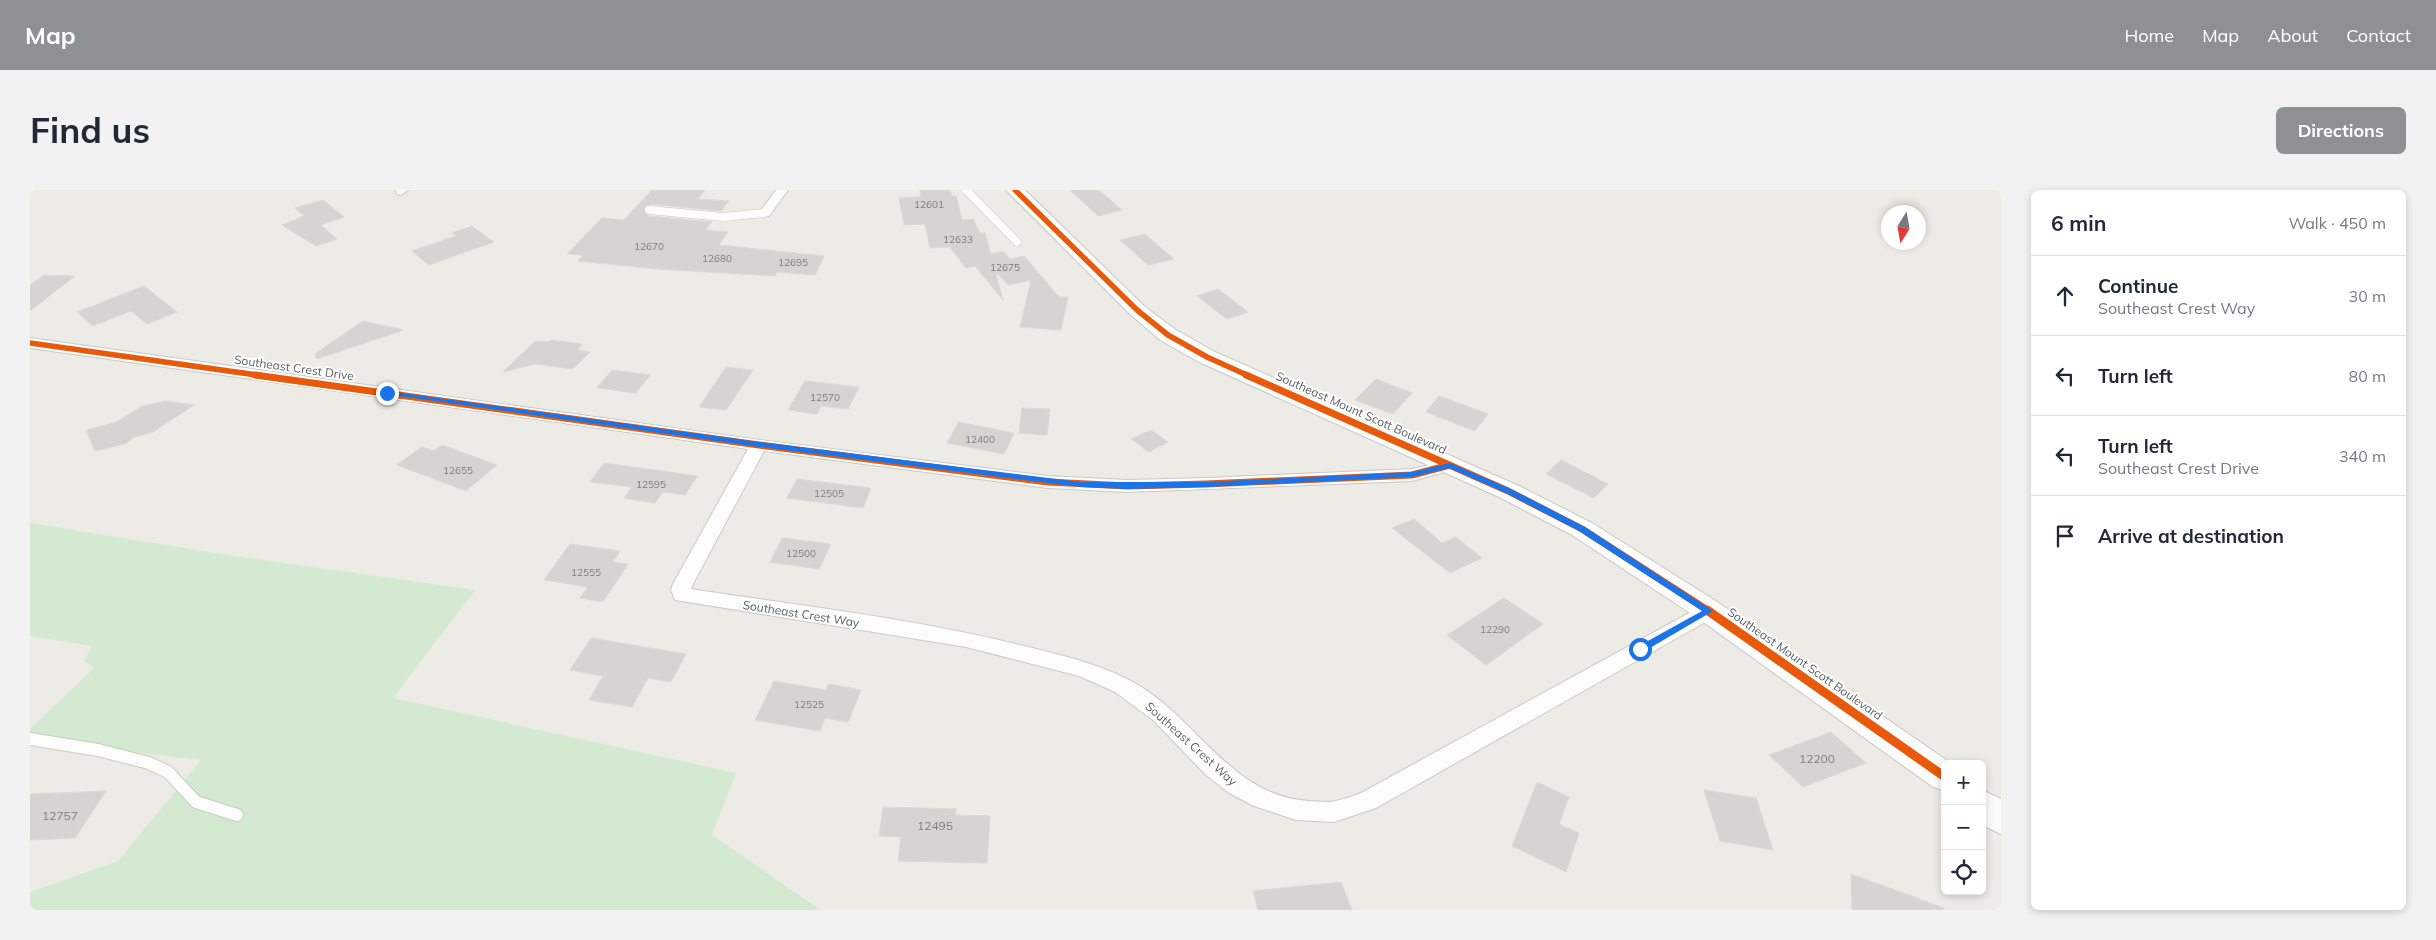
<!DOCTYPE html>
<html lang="en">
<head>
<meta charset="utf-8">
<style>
	:root { --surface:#fff; --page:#f2f2f3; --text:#1f2937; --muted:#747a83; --line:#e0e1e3; --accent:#8e9192 }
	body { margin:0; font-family:Mulish,sans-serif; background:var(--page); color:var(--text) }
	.controls { position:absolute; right:15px; bottom:15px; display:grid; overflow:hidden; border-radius:8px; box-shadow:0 2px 8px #0003 }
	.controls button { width:45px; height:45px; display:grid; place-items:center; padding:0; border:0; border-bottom:1px solid var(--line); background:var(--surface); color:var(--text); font:25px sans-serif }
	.compass { position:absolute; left:1851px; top:15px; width:45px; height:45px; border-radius:50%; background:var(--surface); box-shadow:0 2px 8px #0003; rotate:191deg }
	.stop { position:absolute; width:15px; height:15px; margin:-11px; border:4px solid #1a73e8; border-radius:50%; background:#fff }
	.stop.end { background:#1a73e8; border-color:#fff; box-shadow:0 1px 5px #0008 }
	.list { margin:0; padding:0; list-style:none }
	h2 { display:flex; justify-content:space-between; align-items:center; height:65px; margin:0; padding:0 20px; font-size:21px }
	h2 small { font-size:16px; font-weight:400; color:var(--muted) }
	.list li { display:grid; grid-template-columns:32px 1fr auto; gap:15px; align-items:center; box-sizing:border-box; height:80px; padding:0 20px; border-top:1px solid var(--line) }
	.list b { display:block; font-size:19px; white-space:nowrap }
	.list p { margin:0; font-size:16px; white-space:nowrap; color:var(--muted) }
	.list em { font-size:16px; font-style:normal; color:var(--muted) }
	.icon { flex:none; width:28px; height:28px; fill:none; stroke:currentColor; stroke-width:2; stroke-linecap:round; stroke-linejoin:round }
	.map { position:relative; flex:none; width:1971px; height:720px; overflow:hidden; border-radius:8px }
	header { display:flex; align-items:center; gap:30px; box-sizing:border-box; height:70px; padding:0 25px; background:var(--accent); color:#fff }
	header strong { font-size:24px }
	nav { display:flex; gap:28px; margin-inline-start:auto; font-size:18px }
	.intro { display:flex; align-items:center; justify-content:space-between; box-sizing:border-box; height:120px; padding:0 30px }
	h1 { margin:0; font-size:35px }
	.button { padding:12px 22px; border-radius:8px; background:var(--accent); color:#fff; font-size:18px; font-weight:700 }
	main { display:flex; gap:30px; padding:0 30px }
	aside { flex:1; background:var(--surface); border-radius:8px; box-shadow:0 2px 8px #0003 }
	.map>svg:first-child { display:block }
</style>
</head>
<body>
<header>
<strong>Map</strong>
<nav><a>Home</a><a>Map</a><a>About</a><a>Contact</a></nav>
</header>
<div class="intro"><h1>Find us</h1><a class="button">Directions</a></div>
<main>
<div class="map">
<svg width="1971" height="720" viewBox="0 0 1971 720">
	<rect width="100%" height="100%" fill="#ecebe6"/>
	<path fill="#d4ead0" d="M 0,333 L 204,366 L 445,400 L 363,508 L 706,583 L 682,645 L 791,720 L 0,720 L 0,702 L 88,671 L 171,570 L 0,550 L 0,539 L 64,478 L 54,471 L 62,456 L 0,446 Z"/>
	<path fill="#d6d4d1" stroke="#dcd9d5" d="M 622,0 L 675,0 L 668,9 L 699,11 L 691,21 L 620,14 L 614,19 L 618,26 L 682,32 L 675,40 L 698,42 L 689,55 L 794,66 L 785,85 L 747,82 L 745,86 L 627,79 L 548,71 L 553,65 L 537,64 L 572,28 L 594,30 Z
		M 890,0 L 920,0 L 922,6 L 926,6 L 932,30 L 943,29 L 950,43 L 955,43 L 961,64 L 973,61 L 980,69 L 994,66 L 1029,107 L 1038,107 L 1031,140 L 990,137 L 1001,90 L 978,95 L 968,84 L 966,84 L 973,110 L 945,76 L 936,78 L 920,57 L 900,58 L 895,34 L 874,35 L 869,8 L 891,7 Z
		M 1040,0 L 1069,0 L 1092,20 L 1068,26 Z
		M 293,10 L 314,27 L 291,35 L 307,49 L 286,56 L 252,35 L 274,26 L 265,18 Z
		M 442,36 L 464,52 L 399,75 L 382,61 L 426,46 L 422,43 Z
		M 1115,44 L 1144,69 L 1118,75 L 1090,50 Z
		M 14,85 L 45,86 L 0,121 L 0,95 Z
		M 114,96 L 147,122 L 117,134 L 101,121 L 63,136 L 47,122 Z
		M 1188,99 L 1218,122 L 1197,129 L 1167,106 Z
		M 333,131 L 374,140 L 287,169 L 285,164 Z
		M 521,150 L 552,154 L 547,160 L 560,162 L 543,179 L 505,174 L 473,182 L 505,151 L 518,152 Z
		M 696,177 L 723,180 L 696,220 L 669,217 Z
		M 582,180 L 620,185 L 606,203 L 567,198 Z
		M 1346,189 L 1382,203 L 1363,224 L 1325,210 Z
		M 775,191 L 829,197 L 818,219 L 791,216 L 787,224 L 758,220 Z
		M 1409,206 L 1458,224 L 1445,241 L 1396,222 Z
		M 135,211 L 164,215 L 123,242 L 104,247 L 95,254 L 65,261 L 56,240 L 87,232 L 112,216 Z
		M 992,218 L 1020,219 L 1017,245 L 989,243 Z
		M 929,232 L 984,243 L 974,264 L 917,253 Z
		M 1121,240 L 1138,252 L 1119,262 L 1101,249 Z
		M 412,255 L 467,275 L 436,301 L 367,275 L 392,257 L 404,261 Z
		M 1531,270 L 1578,294 L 1564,308 L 1516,284 Z
		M 574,273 L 667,286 L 655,305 L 633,302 L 625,313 L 594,308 L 602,297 L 560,292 Z
		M 767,289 L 841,298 L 833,318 L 757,308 Z
		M 1384,329 L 1412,353 L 1426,347 L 1452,368 L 1420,383 L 1362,338 Z
		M 752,348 L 801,354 L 789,379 L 740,372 Z
		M 540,354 L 590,361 L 583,372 L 598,374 L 573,412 L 550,408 L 558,397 L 514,390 Z
		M 1474,408 L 1513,434 L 1456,475 L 1417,445 Z
		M 561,448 L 656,464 L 641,492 L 618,488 L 602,517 L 559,510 L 573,486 L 540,480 Z
		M 744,491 L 796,500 L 798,494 L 831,500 L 818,532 L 795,528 L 790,541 L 725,530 Z
		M 1801,542 L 1836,573 L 1773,597 L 1739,565 Z
		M 1507,592 L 1539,607 L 1529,634 L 1549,643 L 1536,682 L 1482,656 Z
		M 1674,600 L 1726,608 L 1743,660 L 1690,651 Z
		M 76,601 L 45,648 L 0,650 L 0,604 Z
		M 853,617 L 926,619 L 925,625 L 960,626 L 957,673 L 868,671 L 871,647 L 849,646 Z
		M 1821,684 L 1914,718 L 1914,720 L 1822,720 Z
		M 1311,692 L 1322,720 L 1228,720 L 1223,701 Z"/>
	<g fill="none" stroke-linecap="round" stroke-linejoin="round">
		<g stroke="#c9c9c8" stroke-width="9">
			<path id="service-far1" d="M 936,0 L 987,52
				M 619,20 L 693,27 L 735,23"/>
		</g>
		<g stroke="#c9c9c8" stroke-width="14">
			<path id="service" d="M 0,549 L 68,560 L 119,573 L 138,582 L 166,612 L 207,625"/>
		</g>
		<g stroke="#c9c9c8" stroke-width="2">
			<path id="minor" d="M 366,0 L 378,0 L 371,5 L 367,4 Z
				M 746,0 L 758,0 L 739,26 L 731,26 L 729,23 Z
				M 0,148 L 729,250 L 1018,286 L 1097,290 L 1176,288 L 1382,279 L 1420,270 L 1426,271 L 1429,275 L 1426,279 L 1382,291 L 1097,302 L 1018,298 L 734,261 L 663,394 L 661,399 C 770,416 882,428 990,455 C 1027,464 1063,472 1097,489 C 1165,522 1197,606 1279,611 C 1288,611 1298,613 1306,611 C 1314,609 1323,606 1331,603 L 1672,416 L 1679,414 L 1686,416 L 1689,421 L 1686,426 L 1346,618 L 1304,632 L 1266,630 L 1224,616 L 1199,603 L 1175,584 L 1123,530 L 1085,502 L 1049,486 L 936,457 L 645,410 L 641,400 L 643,394 L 718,259 L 0,158 Z"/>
		</g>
		<g stroke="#c7c8c7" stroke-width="2">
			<path id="secondary" d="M 976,0 L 995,0 L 1114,116 L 1146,140 L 1185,162 L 1487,295 L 1562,333 L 1689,413 L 1922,574 L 1915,574 L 1915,601 L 1903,597 L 1669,429 L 1542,345 L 1469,307 L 1169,172 L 1130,150 L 1100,124 Z
				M 1952,600 L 1971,609 L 1971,644 L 1952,635 Z"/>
		</g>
		<use href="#service-far1" stroke="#fcfcfb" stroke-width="8"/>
		<use href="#service" stroke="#fcfcfb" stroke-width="12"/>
		<use href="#minor" fill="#fcfcfb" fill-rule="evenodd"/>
		<use href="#secondary" fill="#fcfcfb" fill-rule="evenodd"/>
		<g stroke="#fff" stroke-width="8">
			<path id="cycleway-far2" d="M 985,0 L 1107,120 L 1138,145 L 1177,167 L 1219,186
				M 0,153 L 234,186"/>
		</g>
		<g stroke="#fff" stroke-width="10">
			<path id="cycleway-far1" d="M 225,185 L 729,255 L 1018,292 L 1097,296 L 1176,294 L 1382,285 L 1420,275
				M 1216,185 L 1478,301 L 1552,339 L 1679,421"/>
		</g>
		<g stroke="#fff" stroke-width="12">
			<path id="cycleway" d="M 1677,420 L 1915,587"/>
		</g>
		<use href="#cycleway-far2" stroke="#e8590c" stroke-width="5.5"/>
		<use href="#cycleway-far1" stroke="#e8590c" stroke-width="7"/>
		<use href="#cycleway" stroke="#e8590c" stroke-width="9"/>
	</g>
	<path fill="#1a73e8" d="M 357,201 L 729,252 L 1051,292 L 1176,292 L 1382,282 L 1420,273 L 1481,299 L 1555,337 L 1683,421 L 1613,462 L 1607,462 L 1607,457 L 1672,421 L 1549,341 L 1476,303 L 1419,278 L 1382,287 L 1176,297 L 1097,299 L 1051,297 L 729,257 L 355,204 Z"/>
	<g text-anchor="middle" stroke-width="4" stroke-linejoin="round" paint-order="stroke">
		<g font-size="10" fill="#7a7e80">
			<text x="899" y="18">12601</text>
			<text x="928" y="53">12633</text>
			<text x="619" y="60">12670</text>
			<text x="687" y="72">12680</text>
			<text x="763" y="76">12695</text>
			<text x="975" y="81">12675</text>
			<text x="795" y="211">12570</text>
			<text x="950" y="253">12400</text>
			<text x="428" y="284">12655</text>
			<text x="621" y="298">12595</text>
			<text x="799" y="307">12505</text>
			<text x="771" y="367">12500</text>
			<text x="556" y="386">12555</text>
			<text x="1465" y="443">12290</text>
			<text x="779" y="518">12525</text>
		</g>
		<g font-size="12" fill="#5b6065" stroke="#fff">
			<text transform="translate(264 178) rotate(8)" y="4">Southeast Crest Drive</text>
			<text transform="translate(1331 223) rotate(24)" y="4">Southeast Mount Scott Boulevard</text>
			<text transform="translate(771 424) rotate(9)" y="4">Southeast Crest Way</text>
			<text transform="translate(1775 474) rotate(35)" y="4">Southeast Mount Scott Boulevard</text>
			<text transform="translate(1161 554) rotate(42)" y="4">Southeast Crest Way</text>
		</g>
		<g font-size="12" fill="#7a7e80">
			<text x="1787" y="573">12200</text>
			<text x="30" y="630">12757</text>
			<text x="905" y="640">12495</text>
		</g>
	</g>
</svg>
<div class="controls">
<button>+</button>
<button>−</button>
<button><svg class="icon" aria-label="locate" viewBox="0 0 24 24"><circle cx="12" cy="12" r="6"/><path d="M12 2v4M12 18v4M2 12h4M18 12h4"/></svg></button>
</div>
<svg class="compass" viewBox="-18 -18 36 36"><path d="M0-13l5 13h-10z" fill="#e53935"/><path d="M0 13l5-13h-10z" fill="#747a83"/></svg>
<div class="stop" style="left:1610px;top:459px"></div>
<div class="stop end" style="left:357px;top:203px"></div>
</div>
<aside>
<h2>6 min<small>Walk · 450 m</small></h2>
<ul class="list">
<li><svg class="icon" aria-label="ahead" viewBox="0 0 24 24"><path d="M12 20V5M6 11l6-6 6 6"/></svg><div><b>Continue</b><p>Southeast Crest Way</p></div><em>30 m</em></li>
<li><svg class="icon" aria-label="left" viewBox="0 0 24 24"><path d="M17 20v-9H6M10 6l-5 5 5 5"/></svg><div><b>Turn left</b></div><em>80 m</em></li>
<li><svg class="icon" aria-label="left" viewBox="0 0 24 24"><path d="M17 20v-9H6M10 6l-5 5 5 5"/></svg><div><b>Turn left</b><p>Southeast Crest Drive</p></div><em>340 m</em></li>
<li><svg class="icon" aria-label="arrive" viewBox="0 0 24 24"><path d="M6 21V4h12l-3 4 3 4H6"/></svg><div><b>Arrive at destination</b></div></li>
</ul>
</aside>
</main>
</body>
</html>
